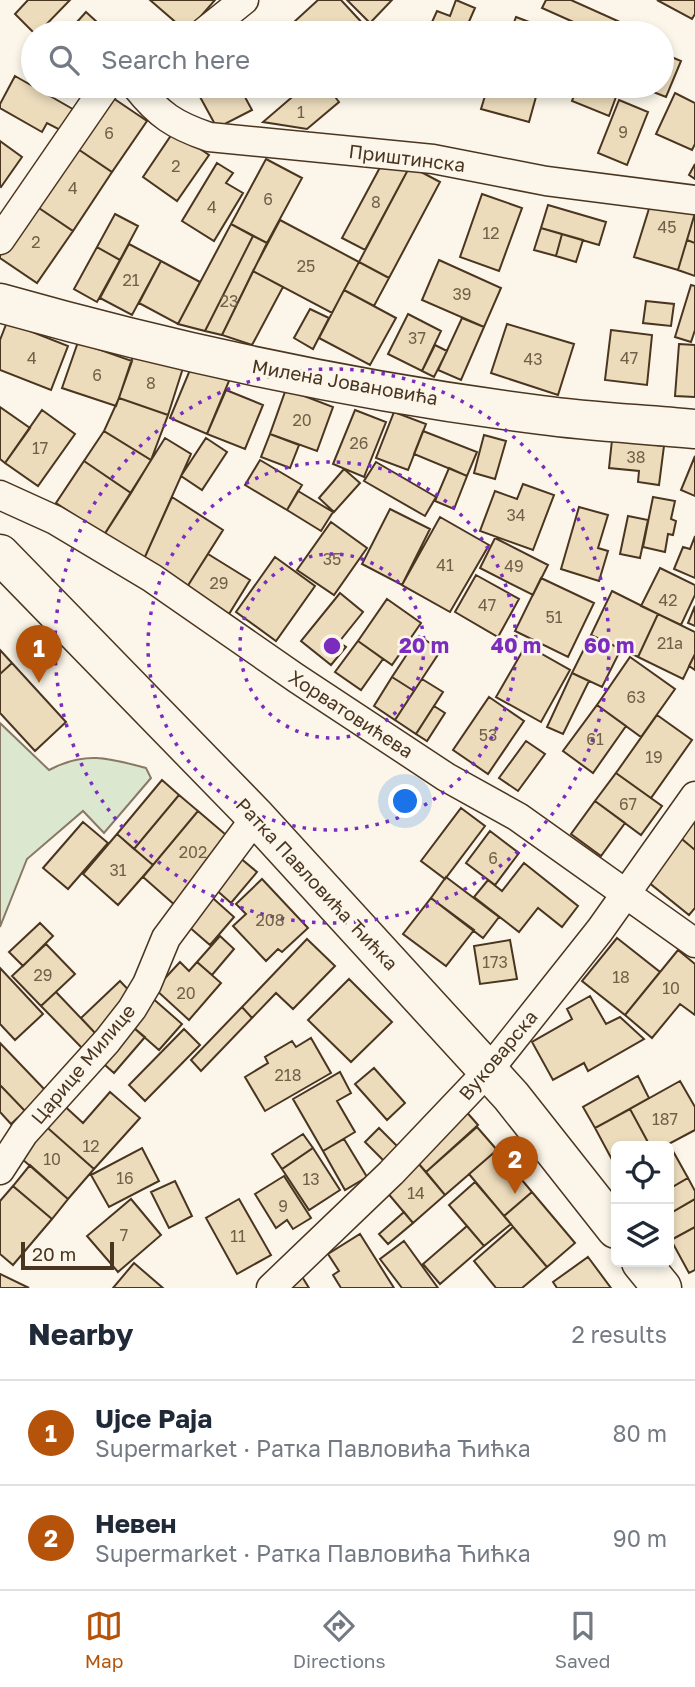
<!DOCTYPE html>
<html lang="en">
<head>
<meta charset="utf-8">
<style>
	:root { --surface:#fff; --page:#f6f6f7; --text:#1f2937; --muted:#747a83; --line:#e0e1e3; --accent:#b45309 }
	body { margin:0; font-family:"Golos Text",sans-serif; background:var(--page); color:var(--text) }
	.controls { position:absolute; right:21px; bottom:21px; display:grid; overflow:hidden; border-radius:10px; box-shadow:0 4px 10px #0003 }
	.controls button { width:63px; height:63px; display:grid; place-items:center; padding:0; border:0; border-bottom:2px solid var(--line); background:var(--surface); color:var(--text); font:35px sans-serif }
	.scale { position:absolute; left:21px; bottom:18px; width:93px; box-sizing:border-box; padding-left:7px; border:4px solid #4a3520; border-top:0; font-size:19px; line-height:24px; white-space:nowrap; color:#4a3520; -webkit-text-stroke:5px #fbf6e9; paint-order:stroke }
	.you { position:absolute; left:406px; top:802px; width:24px; height:24px; margin:-18px; border:5px solid #fff; border-radius:50%; background:#1a73e8; box-shadow:0 0 0 10px #1a73e833 }
	.badge { display:grid; place-items:center; width:46px; height:46px; border-radius:50%; background:var(--accent); color:#fff; font-size:23px; font-weight:700 }
	.pin { position:absolute; translate:-50% -58px; filter:drop-shadow(0 2px 4px #0008) }
	.pin::after { content:''; position:absolute; top:37px; width:24px; height:21px; background:inherit; clip-path:polygon(0 0,100% 0,50% 100%) }
	.list { margin:0; padding:0; list-style:none }
	h2 { display:flex; justify-content:space-between; align-items:center; height:91px; margin:0; padding:0 28px; font-size:30px }
	h2 small { font-size:23px; font-weight:400; color:var(--muted) }
	.list li { display:grid; grid-template-columns:46px 1fr auto; gap:21px; align-items:center; box-sizing:border-box; height:105px; padding:0 28px; border-top:2px solid var(--line) }
	.list b { display:block; font-size:26px; white-space:nowrap }
	.list p { margin:0; font-size:23px; white-space:nowrap; color:var(--muted) }
	.list em { font-size:23px; font-style:normal; color:var(--muted) }
	.icon { flex:none; width:38px; height:38px; fill:none; stroke:currentColor; stroke-width:2; stroke-linecap:round; stroke-linejoin:round }
	.map { position:relative; flex:none; width:695px; height:1288px; overflow:hidden }
	.search { position:absolute; background:var(--surface); box-shadow:0 4px 10px #0003; left:21px; right:21px; top:21px; height:77px; display:flex; align-items:center; gap:18px; box-sizing:border-box; padding:0 24px; border-radius:38px; color:var(--muted); font-size:26px }
	.sheet { height:301px; background:var(--surface) }
	nav { display:flex; justify-content:space-around; align-items:center; box-sizing:border-box; height:98px; border-top:2px solid var(--line); background:var(--surface); font-size:19px; color:var(--muted) }
	nav a { display:grid; justify-items:center; gap:4px }
	nav .on { color:var(--accent) }
	.map>svg:first-child { display:block }
</style>
</head>
<body>
<div class="map">
<svg width="695" height="1288" viewBox="0 0 695 1288">
	<rect width="100%" height="100%" fill="#fbf6e9"/>
	<path fill="#dce7d0" stroke="#887966" stroke-width="2" d="M 0,723 L 49,770 C 85,751 109,758 146,768 L 151,778 L 104,833 L 83,811 L 27,859 L 0,927 Z"/>
	<path fill="#ecdcbc" stroke="#4a3520" stroke-width="2" d="M 28,0 L 70,0 L 38,33 L 34,33 L 15,14 Z
		M 150,0 L 215,0 L 187,32 Z
		M 318,0 L 341,0 L 366,27 L 359,33 L 304,33 L 294,22 Z
		M 347,0 L 392,0 L 370,23 Z
		M 456,0 L 475,8 L 464,33 L 427,33 L 437,11 L 450,16 Z
		M 546,0 L 571,0 L 620,22 L 615,33 L 598,33 L 542,8 Z
		M 657,0 L 695,0 L 695,14 L 692,19 Z
		M 86,12 L 109,33 L 67,33 Z
		M 516,17 L 558,33 L 510,33 Z
		M 620,22 L 644,33 L 615,33 Z
		M 662,53 L 681,61 L 666,97 L 638,86 L 662,86 Z
		M 15,76 L 78,112 L 66,133 L 47,123 L 42,132 L 0,108 L 0,104 Z
		M 203,86 L 239,86 L 252,110 L 217,128 L 199,95 L 205,91 Z
		M 305,86 L 341,86 L 332,93 L 339,102 L 307,129 L 263,122 Z
		M 488,86 L 539,86 L 529,122 L 481,109 Z
		M 578,86 L 620,86 L 609,116 L 572,101 Z
		M 675,93 L 695,103 L 695,144 L 692,150 L 656,134 Z
		M 107,94 L 147,121 L 112,172 L 72,145 Z
		M 619,100 L 648,112 L 627,165 L 598,153 Z
		M 174,131 L 209,155 L 177,201 L 143,177 Z
		M 0,141 L 22,157 L 1,187 L 0,186 Z
		M 72,145 L 112,172 L 73,231 L 33,204 Z
		M 266,159 L 302,178 L 267,243 L 231,224 Z
		M 384,160 L 410,166 L 365,250 L 342,238 Z
		M 217,163 L 233,173 L 226,183 L 243,193 L 214,241 L 182,221 Z
		M 695,164 L 695,179 L 689,175 Z
		M 410,166 L 440,182 L 389,278 L 359,262 Z
		M 482,194 L 522,208 L 499,271 L 460,257 Z
		M 652,199 L 695,213 L 678,270 L 634,257 Z
		M 33,204 L 73,231 L 37,283 L 0,258 L 0,253 Z
		M 548,205 L 606,222 L 599,245 L 541,228 Z
		M 695,213 L 695,243 L 687,240 Z
		M 115,214 L 138,226 L 120,260 L 97,247 Z
		M 280,220 L 359,262 L 332,313 L 253,271 Z
		M 231,224 L 253,236 L 205,331 L 178,324 Z
		M 541,228 L 562,234 L 556,256 L 534,250 Z
		M 562,234 L 583,240 L 576,262 L 556,256 Z
		M 253,236 L 267,243 L 222,335 L 205,331 Z
		M 687,240 L 695,243 L 695,276 L 678,270 Z
		M 129,244 L 161,261 L 132,315 L 100,298 Z
		M 97,247 L 120,260 L 97,302 L 74,289 Z
		M 439,260 L 501,288 L 484,327 L 422,300 Z
		M 161,261 L 200,282 L 178,324 L 139,303 Z
		M 359,262 L 389,278 L 374,306 L 344,290 Z
		M 253,271 L 283,287 L 252,345 L 222,335 Z
		M 691,285 L 695,286 L 695,330 L 691,342 L 675,337 Z
		M 344,290 L 396,318 L 370,365 L 319,338 Z
		M 646,301 L 674,304 L 671,326 L 643,323 Z
		M 310,309 L 329,318 L 313,349 L 294,338 Z
		M 408,314 L 441,331 L 422,371 L 388,354 Z
		M 462,318 L 484,327 L 461,380 L 438,370 Z
		M 7,322 L 68,346 L 51,390 L 0,370 L 0,340 Z
		M 507,324 L 574,344 L 558,395 L 491,373 Z
		M 611,330 L 652,335 L 647,385 L 605,380 Z
		M 78,342 L 132,361 L 116,406 L 62,388 Z
		M 679,344 L 695,345 L 695,397 L 675,396 Z
		M 435,345 L 447,351 L 434,377 L 422,371 Z
		M 134,353 L 183,368 L 168,415 L 119,398 Z
		M 192,365 L 229,381 L 207,434 L 170,418 Z
		M 286,389 L 333,407 L 317,451 L 270,434 Z
		M 226,390 L 263,405 L 245,449 L 207,434 Z
		M 119,398 L 168,415 L 151,460 L 104,431 Z
		M 0,407 L 30,428 L 5,463 L 0,459 Z
		M 42,410 L 75,434 L 38,486 L 5,463 Z
		M 355,410 L 386,422 L 364,477 L 333,464 Z
		M 394,412 L 426,424 L 408,470 L 376,458 Z
		M 104,431 L 151,460 L 131,493 L 84,461 Z
		M 423,431 L 477,452 L 467,476 L 414,454 Z
		M 270,434 L 299,445 L 290,468 L 261,457 Z
		M 484,435 L 506,441 L 495,479 L 474,473 Z
		M 165,438 L 191,454 L 144,559 L 104,535 Z
		M 206,438 L 227,452 L 202,490 L 181,476 Z
		M 612,440 L 664,446 L 659,485 L 638,482 L 639,471 L 609,468 Z
		M 695,456 L 695,496 L 681,490 Z
		M 260,460 L 302,485 L 287,510 L 245,485 Z
		M 84,461 L 131,493 L 104,535 L 56,503 Z
		M 376,462 L 436,497 L 425,516 L 364,481 Z
		M 449,468 L 467,476 L 454,509 L 435,501 Z
		M 344,469 L 360,483 L 334,512 L 319,498 Z
		M 523,484 L 554,495 L 533,550 L 480,531 L 495,491 L 517,499 Z
		M 298,491 L 333,512 L 321,531 L 287,510 Z
		M 172,497 L 223,530 L 187,587 L 144,559 Z
		M 653,497 L 675,501 L 671,519 L 676,521 L 673,535 L 668,534 L 665,552 L 643,547 Z
		M 579,507 L 608,515 L 598,548 L 608,551 L 599,581 L 561,569 Z
		M 390,509 L 430,529 L 402,585 L 362,564 Z
		M 628,516 L 648,520 L 640,558 L 620,554 Z
		M 440,517 L 489,545 L 450,612 L 402,585 Z
		M 331,522 L 367,548 L 334,595 L 297,570 Z
		M 695,536 L 695,578 L 674,569 L 683,547 L 690,549 Z
		M 495,538 L 548,565 L 533,595 L 480,568 Z
		M 208,554 L 250,580 L 229,614 L 187,587 Z
		M 275,557 L 315,586 L 276,641 L 236,612 Z
		M 660,568 L 695,585 L 695,595 L 681,625 L 641,606 Z
		M 476,575 L 519,599 L 498,637 L 455,612 Z
		M 541,578 L 594,603 L 568,657 L 515,631 Z
		M 612,591 L 658,614 L 638,657 L 591,635 Z
		M 340,593 L 363,612 L 339,642 L 346,647 L 331,665 L 301,641 Z
		M 387,599 L 421,623 L 392,665 L 358,641 Z
		M 695,606 L 695,626 L 688,623 Z
		M 658,614 L 695,632 L 695,654 L 683,679 L 638,657 Z
		M 591,635 L 621,649 L 602,687 L 572,673 Z
		M 419,636 L 441,650 L 414,691 L 392,677 Z
		M 358,641 L 383,659 L 361,690 L 335,672 Z
		M 526,645 L 570,670 L 541,722 L 496,697 Z
		M 0,650 L 12,663 L 0,674 Z
		M 695,654 L 695,670 L 689,666 Z
		M 630,657 L 675,689 L 641,737 L 597,705 Z
		M 12,663 L 66,722 L 35,751 L 0,713 L 0,674 Z
		M 572,673 L 589,681 L 563,734 L 547,727 Z
		M 392,677 L 414,691 L 395,720 L 374,706 Z
		M 422,679 L 443,692 L 416,734 L 395,720 Z
		M 489,697 L 524,721 L 488,774 L 453,750 Z
		M 597,705 L 626,726 L 593,773 L 563,751 Z
		M 434,706 L 445,713 L 427,741 L 416,734 Z
		M 657,715 L 692,740 L 651,798 L 616,773 Z
		M 526,741 L 545,754 L 518,791 L 499,778 Z
		M 616,773 L 662,806 L 641,835 L 595,801 Z
		M 162,780 L 179,795 L 134,849 L 117,834 Z
		M 179,795 L 198,811 L 153,865 L 134,849 Z
		M 595,801 L 625,823 L 601,856 L 571,834 Z
		M 461,808 L 485,826 L 445,879 L 421,861 Z
		M 198,811 L 232,840 L 176,906 L 143,877 Z
		M 695,811 L 695,850 L 676,834 Z
		M 83,822 L 108,843 L 68,889 L 43,868 Z
		M 490,831 L 519,853 L 495,885 L 466,863 Z
		M 117,834 L 153,865 L 118,905 L 83,874 Z
		M 676,834 L 695,850 L 695,908 L 689,915 L 642,877 Z
		M 239,857 L 257,872 L 231,903 L 213,887 Z
		M 524,863 L 578,906 L 562,927 L 538,908 L 519,932 L 474,897 L 488,880 L 502,891 Z
		M 446,877 L 499,917 L 483,938 L 431,898 Z
		M 262,879 L 308,928 L 282,952 L 278,949 L 266,961 L 233,926 L 246,914 L 236,904 Z
		M 206,892 L 234,917 L 210,945 L 181,920 Z
		M 431,898 L 474,930 L 446,966 L 403,934 Z
		M 40,923 L 53,936 L 23,966 L 9,952 Z
		M 220,936 L 234,949 L 212,975 L 197,962 Z
		M 617,938 L 660,972 L 625,1015 L 582,981 Z
		M 307,939 L 335,966 L 293,1009 L 276,993 L 252,1018 L 242,1007 Z
		M 510,940 L 517,979 L 480,984 L 474,946 Z
		M 46,944 L 75,974 L 41,1006 L 12,976 Z
		M 678,950 L 695,964 L 695,1015 L 680,1004 L 652,1038 L 625,1015 Z
		M 180,962 L 189,971 L 197,962 L 221,983 L 189,1020 L 155,989 Z
		M 0,968 L 43,1014 L 15,1040 L 0,1024 Z
		M 349,979 L 392,1022 L 351,1062 L 308,1020 Z
		M 120,981 L 135,997 L 96,1034 L 81,1018 Z
		M 56,992 L 96,1034 L 82,1048 L 41,1006 Z
		M 150,996 L 182,1024 L 159,1050 L 127,1022 Z
		M 590,996 L 606,1024 L 620,1017 L 644,1039 L 588,1071 L 584,1063 L 553,1080 L 532,1042 L 572,1019 L 567,1009 Z
		M 242,1007 L 252,1018 L 201,1071 L 191,1060 Z
		M 127,1022 L 145,1037 L 114,1073 L 97,1058 Z
		M 184,1029 L 200,1045 L 145,1101 L 129,1085 Z
		M 311,1038 L 331,1073 L 265,1111 L 245,1077 L 268,1063 L 265,1057 L 292,1041 L 296,1047 Z
		M 0,1043 L 46,1091 L 25,1111 L 0,1085 Z
		M 374,1068 L 405,1103 L 387,1120 L 355,1084 Z
		M 340,1072 L 351,1093 L 337,1101 L 355,1132 L 323,1151 L 293,1099 Z
		M 638,1076 L 649,1098 L 595,1128 L 583,1107 Z
		M 680,1081 L 695,1107 L 695,1130 L 665,1146 L 650,1146 L 630,1109 Z
		M 0,1085 L 25,1111 L 11,1124 L 0,1112 Z
		M 110,1092 L 140,1118 L 94,1169 L 41,1122 L 59,1101 L 83,1123 Z
		M 464,1109 L 478,1125 L 426,1172 L 411,1155 Z
		M 630,1109 L 650,1146 L 616,1146 L 616,1167 L 595,1128 Z
		M 41,1122 L 94,1169 L 68,1199 L 14,1152 Z
		M 477,1127 L 497,1150 L 445,1195 L 426,1172 Z
		M 379,1128 L 398,1147 L 384,1161 L 365,1142 Z
		M 303,1134 L 313,1148 L 282,1169 L 272,1154 Z
		M 344,1139 L 367,1177 L 345,1190 L 323,1151 Z
		M 669,1144 L 688,1178 L 669,1189 L 669,1146 L 665,1146 Z
		M 142,1148 L 159,1181 L 109,1207 L 91,1175 Z
		M 313,1148 L 340,1190 L 309,1210 L 282,1169 Z
		M 497,1150 L 532,1192 L 504,1216 L 469,1174 Z
		M 418,1163 L 445,1195 L 413,1223 L 386,1191 Z
		M 30,1165 L 68,1199 L 52,1219 L 13,1186 Z
		M 284,1176 L 311,1218 L 293,1229 L 287,1220 L 276,1228 L 255,1194 Z
		M 688,1178 L 695,1191 L 695,1199 L 669,1214 L 669,1189 Z
		M 175,1181 L 192,1216 L 169,1228 L 151,1192 Z
		M 475,1182 L 511,1224 L 484,1246 L 449,1205 Z
		M 13,1186 L 52,1219 L 13,1265 L 0,1254 L 0,1201 Z
		M 532,1192 L 575,1243 L 547,1267 L 504,1216 Z
		M 131,1199 L 161,1235 L 118,1272 L 87,1236 Z
		M 239,1199 L 271,1255 L 237,1274 L 206,1218 Z
		M 695,1199 L 695,1227 L 671,1240 L 669,1236 L 669,1214 Z
		M 404,1212 L 413,1223 L 388,1244 L 379,1234 Z
		M 467,1226 L 484,1246 L 440,1284 L 423,1264 Z
		M 513,1227 L 547,1267 L 522,1288 L 496,1288 L 474,1261 Z
		M 695,1227 L 695,1270 L 689,1273 L 671,1240 Z
		M 360,1234 L 394,1288 L 341,1288 L 333,1275 L 339,1271 L 328,1254 Z
		M 404,1241 L 438,1288 L 402,1288 L 380,1259 Z
		M 588,1257 L 611,1288 L 557,1288 L 553,1282 Z
		M 134,1263 L 163,1288 L 113,1288 Z
		M 0,1274 L 29,1288 L 0,1288 Z
		M 301,1275 L 309,1288 L 282,1288 Z"/>
	<g fill="none" stroke-linecap="round" stroke-linejoin="round">
		<g stroke="#4a3520" stroke-width="31">
			<path id="minor" d="M 203,33 L 244,0
				M 136,86 C 159,115 174,125 209,137 L 433,159 L 546,181 L 695,200
				M 0,240 L 106,86
				M 0,495 L 55,520 L 152,578 L 296,678 L 446,777 L 518,817 L 695,943
				M 0,1170 L 24,1133 L 107,1041 L 132,1009 L 147,984 L 166,938 L 256,817
				M 271,1288 L 391,1173 L 488,1071 L 600,930 L 695,796"/>
		</g>
		<g stroke="#4a3520" stroke-width="41">
			<path id="secondary" d="M 0,303 C 177,353 359,392 541,415 C 592,422 644,424 695,429"/>
		</g>
		<g stroke="#4a3520" stroke-width="41">
			<path id="primary" d="M 0,554 L 256,817 L 511,1096 L 616,1229
				M 641,1262 L 662,1288"/>
		</g>
		<use href="#minor" stroke="#fbf6e9" stroke-width="28"/>
		<use href="#secondary" stroke="#fbf6e9" stroke-width="38"/>
		<use href="#primary" stroke="#fbf6e9" stroke-width="38"/>
	</g>
	<g fill="none" stroke="#7b2cbf" stroke-width="3.5" stroke-dasharray="3.5 7">
		<circle cx="332" cy="646" r="92"/>
		<circle cx="332" cy="646" r="184"/>
		<circle cx="332" cy="646" r="277"/>
	</g>
	<g text-anchor="middle" stroke-width="5" stroke-linejoin="round" paint-order="stroke">
		<g font-size="16" fill="#725f47">
			<text x="301" y="118">1</text>
			<text x="623" y="138">9</text>
			<text x="109" y="139">6</text>
			<text x="176" y="172">2</text>
			<text x="73" y="194">4</text>
			<text x="268" y="205">6</text>
			<text x="376" y="208">8</text>
			<text x="212" y="213">4</text>
			<text x="667" y="233">45</text>
			<text x="491" y="239">12</text>
			<text x="36" y="248">2</text>
			<text x="306" y="272">25</text>
			<text x="131" y="286">21</text>
			<text x="462" y="300">39</text>
			<text x="229" y="307">23</text>
			<text x="417" y="344">37</text>
			<text x="32" y="364">4</text>
			<text x="629" y="364">47</text>
			<text x="533" y="365">43</text>
			<text x="97" y="381">6</text>
			<text x="151" y="389">8</text>
			<text x="302" y="426">20</text>
			<text x="359" y="449">26</text>
			<text x="40" y="454">17</text>
			<text x="636" y="463">38</text>
			<text x="516" y="521">34</text>
			<text x="332" y="565">35</text>
			<text x="445" y="571">41</text>
			<text x="514" y="572">49</text>
			<text x="219" y="589">29</text>
			<text x="668" y="606">42</text>
			<text x="487" y="611">47</text>
			<text x="554" y="623">51</text>
			<text x="670" y="649">21a</text>
			<text x="636" y="703">63</text>
			<text x="488" y="741">53</text>
			<text x="595" y="745">61</text>
			<text x="654" y="763">19</text>
			<text x="628" y="810">67</text>
			<text x="193" y="858">202</text>
			<text x="493" y="864">6</text>
			<text x="118" y="876">31</text>
			<text x="270" y="926">208</text>
			<text x="495" y="968">173</text>
			<text x="43" y="981">29</text>
			<text x="621" y="983">18</text>
			<text x="671" y="994">10</text>
			<text x="186" y="999">20</text>
			<text x="288" y="1081">218</text>
			<text x="665" y="1125">187</text>
			<text x="91" y="1152">12</text>
			<text x="52" y="1165">10</text>
			<text x="125" y="1184">16</text>
			<text x="311" y="1185">13</text>
			<text x="416" y="1199">14</text>
			<text x="283" y="1212">9</text>
			<text x="124" y="1241">7</text>
			<text x="238" y="1242">11</text>
		</g>
		<g font-size="19" fill="#4a3520" stroke="#fbf6e9">
			<text transform="translate(407 158) rotate(7)" y="7">Приштинска</text>
			<text transform="translate(345 382) rotate(10)" y="7">Милена Јовановића</text>
			<text transform="translate(351 714) rotate(33)" y="7">Хорватовићева</text>
			<text transform="translate(317 884) rotate(47)" y="7">Ратка Павловића Ћићка</text>
			<text transform="translate(498 1055) rotate(-50)" y="7">Вуковарска</text>
			<text transform="translate(83 1064) rotate(-50)" y="7">Царице Милице</text>
		</g>
	</g>
	<circle cx="332" cy="646" r="10" fill="#7b2cbf" stroke="#fbf6e9" stroke-width="3.5"/>
	<g font-size="21" text-anchor="middle" font-weight="bold" fill="#7b2cbf" stroke="#fbf6e9" stroke-width="5" stroke-linejoin="round" paint-order="stroke">
		<text x="424" y="653">20 m</text>
		<text x="516" y="653">40 m</text>
		<text x="609" y="653">60 m</text>
	</g>
</svg>
<div class="controls">
<button><svg class="icon" aria-label="locate" viewBox="0 0 24 24"><circle cx="12" cy="12" r="6"/><path d="M12 2v4M12 18v4M2 12h4M18 12h4"/></svg></button>
<button><svg class="icon" aria-label="layers" viewBox="0 0 24 24"><path d="M12 4l9 5-9 5-9-5zM3 14l9 5 9-5"/></svg></button>
</div>
<div class="scale">20 m</div>
<div class="you"></div>
<div class="pin badge" style="left:39px;top:683px">1</div>
<div class="pin badge" style="left:515px;top:1194px">2</div>
<div class="search"><svg class="icon" aria-label="search" viewBox="0 0 24 24"><circle cx="10" cy="10" r="6"/><path d="M15 15l6 6"/></svg>Search here</div>
</div>
<section class="sheet">
<h2>Nearby<small>2 results</small></h2>
<ul class="list">
<li><span class="badge">1</span><div><b>Ujce Paja</b><p>Supermarket · Ратка Павловића Ћићка</p></div><em>80 m</em></li>
<li><span class="badge">2</span><div><b>Невен</b><p>Supermarket · Ратка Павловића Ћићка</p></div><em>90 m</em></li>
</ul>
</section>
<nav>
<a class="on"><svg class="icon" aria-label="map" viewBox="0 0 24 24"><path d="M3 6l6-2 6 2 6-2v14l-6 2-6-2-6 2zM9 4v14M15 6v14"/></svg>Map</a>
<a><svg class="icon" aria-label="directions" viewBox="0 0 24 24"><path d="M12 3l9 9-9 9-9-9zM9 14v-3h6M13 9l2 2-2 2"/></svg>Directions</a>
<a><svg class="icon" aria-label="saved" viewBox="0 0 24 24"><path d="M7 4h10v16l-5-4-5 4z"/></svg>Saved</a>
</nav>
</body>
</html>
